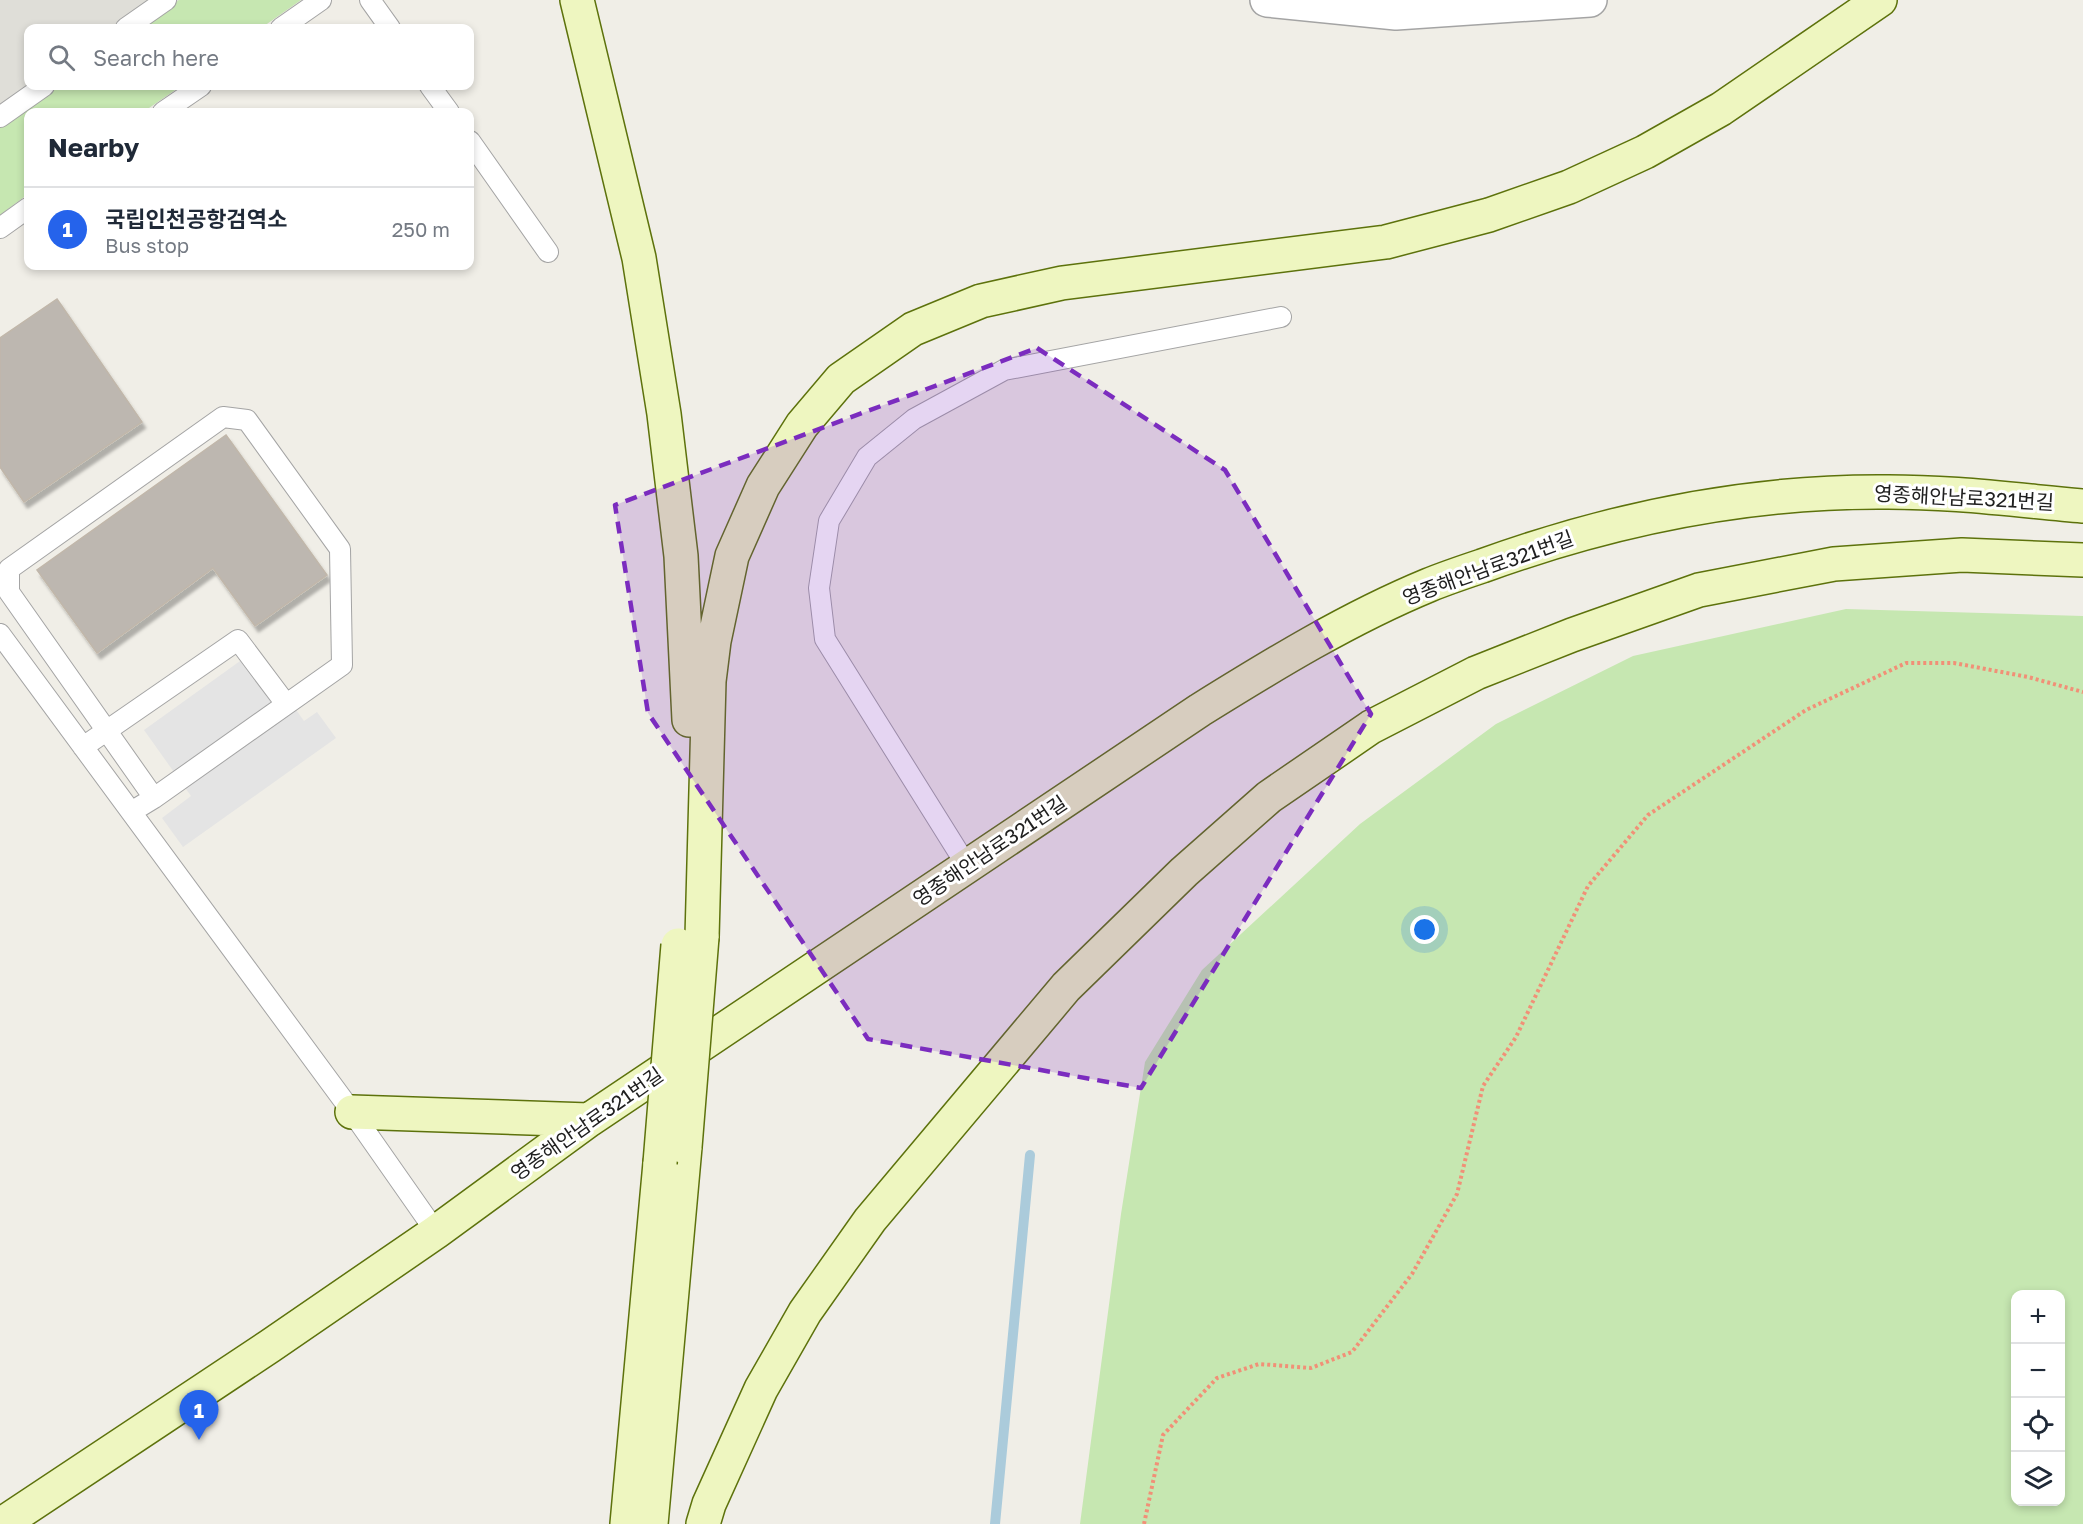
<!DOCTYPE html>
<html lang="en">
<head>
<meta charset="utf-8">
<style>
	:root { --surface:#fff; --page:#f6f6f7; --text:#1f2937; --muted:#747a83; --line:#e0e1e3; --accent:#2563eb }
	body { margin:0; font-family:"Golos Text","Noto Sans KR",sans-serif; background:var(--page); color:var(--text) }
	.controls { position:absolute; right:18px; bottom:18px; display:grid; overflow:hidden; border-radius:12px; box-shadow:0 3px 9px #0003 }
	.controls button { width:54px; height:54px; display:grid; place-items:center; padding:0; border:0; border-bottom:2px solid var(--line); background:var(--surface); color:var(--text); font:30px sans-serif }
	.you { position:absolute; left:1425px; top:930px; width:21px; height:21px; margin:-15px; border:4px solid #fff; border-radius:50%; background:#1a73e8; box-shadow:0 0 0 9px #1a73e833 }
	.badge { display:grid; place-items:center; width:39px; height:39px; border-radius:50%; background:var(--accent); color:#fff; font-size:20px; font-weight:700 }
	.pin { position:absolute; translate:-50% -50px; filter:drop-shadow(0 2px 3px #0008) }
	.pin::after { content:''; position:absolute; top:32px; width:21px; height:18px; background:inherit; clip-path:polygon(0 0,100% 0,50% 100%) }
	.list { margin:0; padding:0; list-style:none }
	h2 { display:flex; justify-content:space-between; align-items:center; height:78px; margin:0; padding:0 24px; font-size:26px }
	h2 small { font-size:20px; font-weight:400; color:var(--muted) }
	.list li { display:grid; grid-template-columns:39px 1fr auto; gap:18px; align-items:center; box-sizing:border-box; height:84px; padding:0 24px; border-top:2px solid var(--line) }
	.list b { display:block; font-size:22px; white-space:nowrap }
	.list p { margin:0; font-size:20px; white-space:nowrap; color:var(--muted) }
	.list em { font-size:20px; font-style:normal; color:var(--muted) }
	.icon { flex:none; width:33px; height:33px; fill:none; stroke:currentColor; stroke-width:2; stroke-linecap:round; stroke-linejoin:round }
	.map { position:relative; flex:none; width:2083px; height:1524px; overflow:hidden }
	.search { position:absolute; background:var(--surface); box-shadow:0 3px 9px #0003; left:24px; top:24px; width:450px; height:66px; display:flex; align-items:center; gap:15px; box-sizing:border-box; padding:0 21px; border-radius:12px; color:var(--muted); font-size:22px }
	.panel { position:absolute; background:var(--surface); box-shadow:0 3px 9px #0003; left:24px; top:108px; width:450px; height:162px; border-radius:12px }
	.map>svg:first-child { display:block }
</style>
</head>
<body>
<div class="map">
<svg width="2083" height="1524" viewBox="0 0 2083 1524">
	<defs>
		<filter id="shadow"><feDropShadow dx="3.5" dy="6" stdDeviation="1.5" flood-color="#0004"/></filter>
	</defs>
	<rect width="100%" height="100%" fill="#f0eee7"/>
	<path fill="#dfded8" d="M 0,0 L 301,0 L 261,28 L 28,28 L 28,86 L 181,86 L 143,112 L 28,112 L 28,194 L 0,215 Z"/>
	<path fill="#c6e7b1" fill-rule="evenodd" d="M 179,0 L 301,0 L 261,28 L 139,28 Z
		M 59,86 L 181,86 L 143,112 L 28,112 L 28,194 L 0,215 L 0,127 Z
		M 1846,609 L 2083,616 L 2083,1524 L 1080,1524 L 1121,1214 L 1145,1062 L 1202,970 L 1360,824 L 1496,724 L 1633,656 ZM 2060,1294 L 2060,1502 L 2016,1502 L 2016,1294 Z"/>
	<path fill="#e4e4e4" d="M 254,651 L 304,721 L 317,712 L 336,738 L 183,847 L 162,818 L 191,796 L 144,730 Z"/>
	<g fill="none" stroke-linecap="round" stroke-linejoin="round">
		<path stroke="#abcbdb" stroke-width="10" d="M 995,1524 L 1030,1155"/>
	</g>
	<path fill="#bdb7b0" stroke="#c1b7aa" stroke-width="1.5" filter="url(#shadow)" d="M 57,299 L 142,422 L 24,502 L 0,467 L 0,338 Z
		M 226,435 L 327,575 L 255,626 L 213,568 L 97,653 L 37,570 Z"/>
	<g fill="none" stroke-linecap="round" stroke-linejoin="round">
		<g stroke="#a4a4a4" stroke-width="22">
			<path id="lane" d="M 370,0 L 390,28
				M 126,28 L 166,0
				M 281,28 L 321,0
				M 430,86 L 449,112
				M 163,112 L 201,86
				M 0,117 L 44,86
				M 470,141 L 548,252
				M 0,228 L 28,208
				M 0,634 L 352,1112 L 436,1232
				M 83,747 L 238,640 L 286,704
				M 131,812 L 154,798 L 342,665 L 340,549 L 247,420 L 223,417 L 9,569 L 9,592 L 154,798
				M 967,866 L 825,639 L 819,588 L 829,521 L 867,457 L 914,419 L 1004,370 L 1281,317"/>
		</g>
		<g stroke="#a4a4a4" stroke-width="36">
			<path id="street" d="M 1267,0 L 1396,13 L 1590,0"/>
		</g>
		<g stroke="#5d720c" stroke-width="36">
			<path id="secondary" d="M 577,0 L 639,258 L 664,414 L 681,556 L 689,720
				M 702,937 L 709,681 L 714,641 L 732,556 L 763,486 L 802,425 L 841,379 L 913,329 L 981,301 L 1062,283 L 1386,242 L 1489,215 L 1569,187 L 1645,152 L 1721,109 L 1880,0
				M 352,1112 L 589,1120
				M 2,1524 L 270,1346 L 436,1232 L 589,1120 L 1200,710 C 1274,664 1349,618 1429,585 C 1446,578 1464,572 1482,566 C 1609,520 1743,492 1878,492 C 1947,491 2015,500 2083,506
				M 627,1524 L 660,1163
				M 651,1524 L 685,1147
				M 703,1524 L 709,1504 L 761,1389 L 805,1312 L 870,1220 L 1066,987 L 1184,872 L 1269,797 L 1371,727 L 1476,673 L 1572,635 L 1699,590 L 1834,564 L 1962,555 L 2083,560"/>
		</g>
		<path stroke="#f19077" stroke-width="4" stroke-dasharray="3 3" stroke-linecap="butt" d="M 1144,1524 L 1163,1435 L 1217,1378 L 1259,1364 L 1311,1368 L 1352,1352 L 1412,1274 L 1457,1194 L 1483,1086 L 1516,1037 L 1588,886 L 1648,815 L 1806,710 L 1906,663 L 1954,663 L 2028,677 L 2083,692"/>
		<use href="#lane" stroke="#fff" stroke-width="20"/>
		<use href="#street" stroke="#fff" stroke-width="33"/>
		<use href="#secondary" stroke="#eef6c0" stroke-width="33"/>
		<g stroke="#5d720c" stroke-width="36" stroke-linecap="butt">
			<path id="secondary-bridge" d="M 685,1147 L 702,937
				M 660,1163 L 678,945"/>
		</g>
		<use href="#secondary-bridge" stroke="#eef6c0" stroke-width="33"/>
	</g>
	<path fill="#7b2cbf" fill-opacity="0.2" stroke="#7b2cbf" stroke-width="4.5" stroke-dasharray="12 8" stroke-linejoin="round" d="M 1037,348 L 1225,470 L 1371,714 L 1141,1088 L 868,1039 L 648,713 L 615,505 Z"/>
	<g text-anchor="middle" stroke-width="6" stroke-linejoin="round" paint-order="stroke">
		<g font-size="20" fill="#202020" stroke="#fff">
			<text transform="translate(1964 498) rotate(3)" y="7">영종해안남로321번길</text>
			<text transform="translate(1488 568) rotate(-20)" y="7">영종해안남로321번길</text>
			<text transform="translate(990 851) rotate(-34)" y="7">영종해안남로321번길</text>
			<text transform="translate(587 1124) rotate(-35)" y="7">영종해안남로321번길</text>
		</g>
	</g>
</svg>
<div class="controls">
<button>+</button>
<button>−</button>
<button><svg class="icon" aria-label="locate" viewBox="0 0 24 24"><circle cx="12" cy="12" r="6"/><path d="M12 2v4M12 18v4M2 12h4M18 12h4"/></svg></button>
<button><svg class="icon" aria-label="layers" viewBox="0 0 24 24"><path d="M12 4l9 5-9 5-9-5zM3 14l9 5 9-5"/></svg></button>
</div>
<div class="you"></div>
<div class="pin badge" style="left:199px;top:1440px">1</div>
<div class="search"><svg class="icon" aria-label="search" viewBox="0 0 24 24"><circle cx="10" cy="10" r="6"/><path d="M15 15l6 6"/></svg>Search here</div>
<section class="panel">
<h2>Nearby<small></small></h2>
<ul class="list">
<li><span class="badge">1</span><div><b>국립인천공항검역소</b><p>Bus stop</p></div><em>250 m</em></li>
</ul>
</section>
</div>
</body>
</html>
